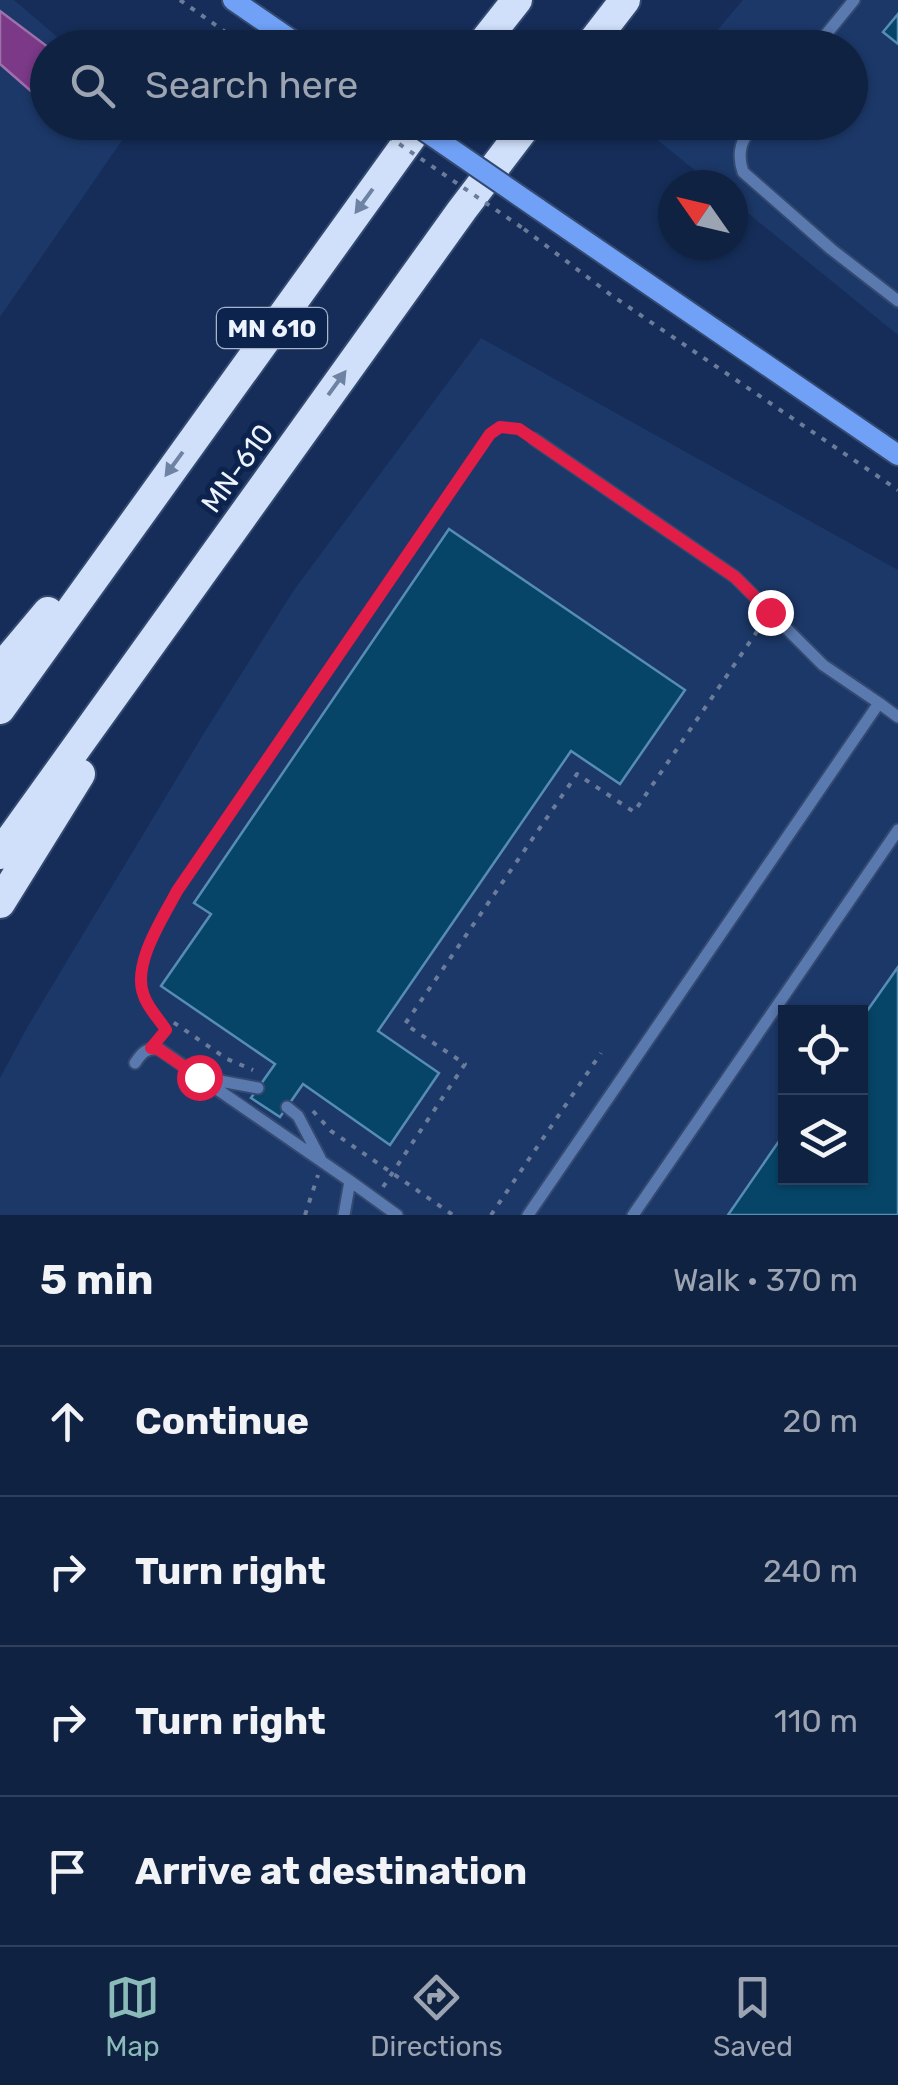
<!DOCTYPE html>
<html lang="en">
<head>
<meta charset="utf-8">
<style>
	:root { --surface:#102242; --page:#1e2f4d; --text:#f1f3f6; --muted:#9ca4b2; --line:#303f5b; --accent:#8bbbb9 }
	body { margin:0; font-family:Rubik,sans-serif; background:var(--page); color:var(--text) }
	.controls { position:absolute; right:30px; bottom:30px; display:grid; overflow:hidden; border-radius:0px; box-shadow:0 2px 8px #0004 }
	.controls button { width:90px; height:90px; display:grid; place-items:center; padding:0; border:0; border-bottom:2px solid var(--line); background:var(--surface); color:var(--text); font:50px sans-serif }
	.compass { position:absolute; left:658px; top:170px; width:90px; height:90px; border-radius:50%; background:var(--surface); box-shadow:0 2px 8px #0004; rotate:304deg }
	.stop { position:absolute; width:30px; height:30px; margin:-22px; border:8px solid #e11d48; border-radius:50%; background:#fff }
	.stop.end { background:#e11d48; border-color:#fff; box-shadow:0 2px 10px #0008 }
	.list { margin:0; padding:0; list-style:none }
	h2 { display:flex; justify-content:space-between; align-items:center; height:130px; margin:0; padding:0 40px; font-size:42px }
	h2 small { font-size:32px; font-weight:400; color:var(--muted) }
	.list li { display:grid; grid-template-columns:65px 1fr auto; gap:30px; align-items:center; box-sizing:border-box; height:150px; padding:0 40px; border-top:2px solid var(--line) }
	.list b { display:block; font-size:38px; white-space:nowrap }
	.list em { font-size:32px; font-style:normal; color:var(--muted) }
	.icon { flex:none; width:55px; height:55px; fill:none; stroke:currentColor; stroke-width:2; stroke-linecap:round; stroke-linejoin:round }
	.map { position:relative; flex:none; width:898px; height:1215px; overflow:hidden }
	.search { position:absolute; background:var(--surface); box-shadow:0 2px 8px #0004; left:30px; right:30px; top:30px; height:110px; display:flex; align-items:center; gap:25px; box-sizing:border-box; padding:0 35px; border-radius:55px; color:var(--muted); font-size:38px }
	.sheet { height:730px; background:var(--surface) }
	nav { display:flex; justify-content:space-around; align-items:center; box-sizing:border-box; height:140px; border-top:2px solid var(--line); background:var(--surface); font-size:28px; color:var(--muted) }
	nav a { display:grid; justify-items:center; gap:5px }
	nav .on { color:var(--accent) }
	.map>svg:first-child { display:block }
</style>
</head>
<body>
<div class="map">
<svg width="898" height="1215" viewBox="0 0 898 1215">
	<rect width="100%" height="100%" fill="#152d58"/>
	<path fill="#1c3868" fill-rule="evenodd" d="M 0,0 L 14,0 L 69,47 L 48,48 L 48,122 L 134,123 L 0,317 Z
		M 743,0 L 898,0 L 898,335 L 733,201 L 733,185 L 713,185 L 655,138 L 654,123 L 850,122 L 850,48 L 703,47 Z
		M 481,338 L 898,570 L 898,1215 L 0,1215 L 0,1078 L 28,1026 L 204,733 L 294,590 ZM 786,1012 L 860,1012 L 860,1178 L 786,1178 Z"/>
	<path fill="#7b3988" stroke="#9d71ab" stroke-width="2.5" d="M 0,11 L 48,47 L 47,105 L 0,64 Z"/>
	<path fill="#074568" stroke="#578db4" stroke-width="2.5" d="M 898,14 L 898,44 L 883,32 Z
		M 449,529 L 685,690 L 620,784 L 571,751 L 378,1031 L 439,1073 L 390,1145 L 303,1084 L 280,1117 L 251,1098 L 275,1064 L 161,986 L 211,914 L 194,903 Z
		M 898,967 L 898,1215 L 728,1215 L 786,1131 L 786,1178 L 860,1178 L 860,1021 Z"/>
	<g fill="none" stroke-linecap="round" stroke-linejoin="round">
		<g stroke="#33496f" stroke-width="15">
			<path id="lane" d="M 815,48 L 854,0
				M 755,122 C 742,139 736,151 743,172 L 831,249 L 898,301
				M 534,439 L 735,577 L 823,665 L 879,703
				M 135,1063 C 141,1054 146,1047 159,1049 L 350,1181
				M 204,1078 L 258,1088
				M 287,1107 L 298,1116 L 320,1158
				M 344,1215 L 350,1181 L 397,1215
				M 528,1215 L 879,703 L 898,717
				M 633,1215 L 898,830"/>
		</g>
		<g stroke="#33496f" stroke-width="24">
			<path id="secondary" d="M 233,0 L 303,48
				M 537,208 L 898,455"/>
		</g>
		<g stroke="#33496f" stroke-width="34">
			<path id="highway" d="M 479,48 L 517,0
				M 588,48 L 625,0
				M 0,669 L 48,612
				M 0,709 L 422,122
				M 0,854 L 462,210 L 529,122
				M 0,903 L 80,774"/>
		</g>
		<path stroke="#6b7c9a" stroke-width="4" stroke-dasharray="5 8" stroke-linecap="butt" d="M 180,0 L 248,48
			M 524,229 L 611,295 L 898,490
			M 161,1021 L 173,1022 L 227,1059 L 253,1070
			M 161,1036 L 166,1029 C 157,1017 144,1004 141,988 C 136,957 163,917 177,891 L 490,434 L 500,427 L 522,431
			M 313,1111 L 331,1131 L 453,1215
			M 383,1187 L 465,1064 L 405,1024 L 577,774 L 634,812 L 760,627
			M 305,1215 L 318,1175
			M 491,1215 L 601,1053"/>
		<use href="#lane" stroke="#5a79ae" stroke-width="11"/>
		<use href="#secondary" stroke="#70a1f6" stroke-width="20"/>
		<use href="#highway" stroke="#d0e0fa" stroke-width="30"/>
		<g stroke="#33496f" stroke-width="24" stroke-linecap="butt">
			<path id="secondary-bridge" d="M 412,122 L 537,208"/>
		</g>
		<path stroke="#6b7c9a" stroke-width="4" stroke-dasharray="5 8" stroke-linecap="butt" d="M 367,122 L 524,229"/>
		<use href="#secondary-bridge" stroke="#70a1f6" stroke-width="20"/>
	</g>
	<defs><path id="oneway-solid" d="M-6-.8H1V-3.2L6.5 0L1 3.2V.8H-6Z" transform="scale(2.5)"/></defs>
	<g fill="#6e82a4">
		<use href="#oneway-solid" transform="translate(364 201) rotate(126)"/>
		<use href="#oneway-solid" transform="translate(337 383) rotate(-54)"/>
		<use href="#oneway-solid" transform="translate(174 464) rotate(126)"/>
	</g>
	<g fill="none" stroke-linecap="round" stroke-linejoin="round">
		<path stroke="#e11d48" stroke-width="12" d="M 199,1077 L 158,1049 L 151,1048 L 166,1030 C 159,1019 148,1008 144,996 C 131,965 163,918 177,891 L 490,434 L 500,427 L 519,429 L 735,577 L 770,612"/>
	</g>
	<g text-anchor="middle" stroke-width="10" stroke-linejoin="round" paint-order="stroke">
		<rect fill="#0c234d" stroke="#a9b5c9" stroke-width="2.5" x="217" y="308" width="110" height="40" rx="8"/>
		<g font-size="25" font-weight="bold" fill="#ecf3fe">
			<text x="272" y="337">MN 610</text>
		</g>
		<g font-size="28" fill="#ecf3fe" stroke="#0c234d">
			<text transform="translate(237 468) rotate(-54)" y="10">MN-610</text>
		</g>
	</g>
</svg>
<div class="controls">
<button><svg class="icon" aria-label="locate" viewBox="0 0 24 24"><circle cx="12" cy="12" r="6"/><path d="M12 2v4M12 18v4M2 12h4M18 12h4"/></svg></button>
<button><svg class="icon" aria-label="layers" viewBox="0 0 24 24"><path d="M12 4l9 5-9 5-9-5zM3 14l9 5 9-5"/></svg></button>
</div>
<svg class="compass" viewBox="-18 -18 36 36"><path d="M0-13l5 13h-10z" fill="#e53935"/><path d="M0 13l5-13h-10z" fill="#9ca4b2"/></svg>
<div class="stop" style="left:199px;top:1077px"></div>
<div class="stop end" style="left:770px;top:612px"></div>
<div class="search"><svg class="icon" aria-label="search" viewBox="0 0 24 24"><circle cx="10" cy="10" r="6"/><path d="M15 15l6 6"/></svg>Search here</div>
</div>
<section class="sheet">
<h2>5 min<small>Walk · 370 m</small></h2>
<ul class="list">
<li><svg class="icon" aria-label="ahead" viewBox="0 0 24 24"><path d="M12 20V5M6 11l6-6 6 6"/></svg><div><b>Continue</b></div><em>20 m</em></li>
<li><svg class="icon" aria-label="right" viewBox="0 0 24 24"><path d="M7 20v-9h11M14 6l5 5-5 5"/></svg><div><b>Turn right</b></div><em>240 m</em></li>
<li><svg class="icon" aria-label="right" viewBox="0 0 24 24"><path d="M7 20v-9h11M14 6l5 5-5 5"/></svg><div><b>Turn right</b></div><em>110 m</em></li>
<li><svg class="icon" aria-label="arrive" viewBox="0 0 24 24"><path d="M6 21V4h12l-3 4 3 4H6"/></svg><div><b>Arrive at destination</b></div></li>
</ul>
</section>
<nav>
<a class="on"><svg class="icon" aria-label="map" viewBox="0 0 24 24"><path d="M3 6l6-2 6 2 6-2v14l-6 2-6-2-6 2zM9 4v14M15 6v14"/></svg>Map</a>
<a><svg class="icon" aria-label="directions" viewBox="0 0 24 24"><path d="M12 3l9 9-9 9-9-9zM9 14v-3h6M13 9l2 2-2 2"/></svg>Directions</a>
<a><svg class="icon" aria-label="saved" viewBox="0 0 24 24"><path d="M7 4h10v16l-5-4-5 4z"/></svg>Saved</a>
</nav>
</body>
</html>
